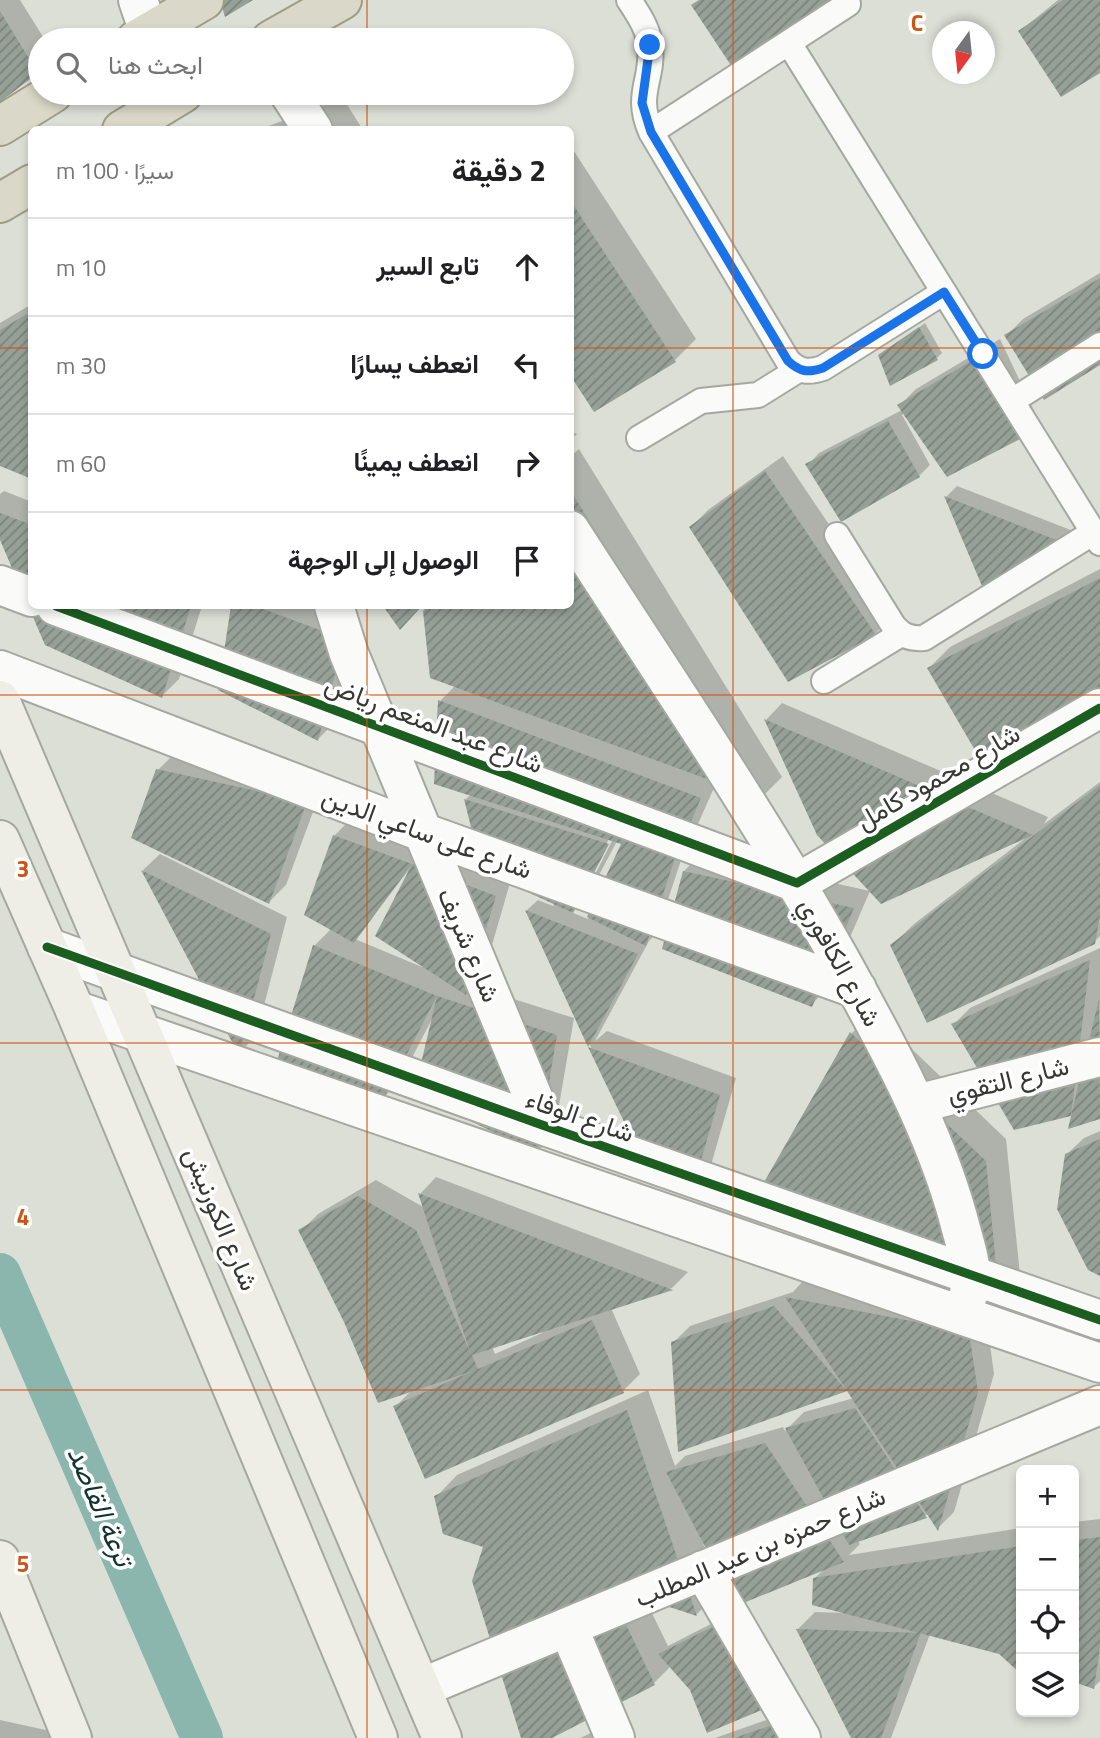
<!DOCTYPE html>
<html lang="ar">
<head>
<meta charset="utf-8">
<style>
	:root { --surface:#fff; --page:#f6f6f6; --text:#202124; --muted:#757577; --line:#e0e0e0 }
	body { margin:0; font-family:"Titillium Web",Vazirmatn,sans-serif; background:var(--page); color:var(--text); direction:rtl }
	.controls { position:absolute; right:21px; bottom:21px; display:grid; overflow:hidden; border-radius:10px; box-shadow:0 4px 10px #0003 }
	.controls button { width:63px; height:63px; display:grid; place-items:center; padding:0; border:0; border-bottom:2px solid var(--line); background:var(--surface); color:var(--text); font:35px sans-serif }
	.compass { position:absolute; left:932px; top:21px; width:63px; height:63px; border-radius:50%; background:var(--surface); box-shadow:0 4px 10px #0003; rotate:195deg }
	.stop { position:absolute; width:21px; height:21px; margin:-16px; border:5px solid #1a73e8; border-radius:50%; background:#fff }
	.stop.end { background:#1a73e8; border-color:#fff; box-shadow:0 2px 7px #0008 }
	.list { margin:0; padding:0; list-style:none }
	h2 { display:flex; justify-content:space-between; align-items:center; height:91px; margin:0; padding:0 28px; font-size:30px }
	h2 small { font-size:23px; font-weight:400; color:var(--muted) }
	.list li { display:grid; grid-template-columns:46px 1fr auto; gap:21px; align-items:center; box-sizing:border-box; height:98px; padding:0 28px; border-top:2px solid var(--line) }
	.list b { display:block; font-size:26px; white-space:nowrap }
	.list em { font-size:23px; font-style:normal; color:var(--muted) }
	.icon { flex:none; width:38px; height:38px; fill:none; stroke:currentColor; stroke-width:2; stroke-linecap:round; stroke-linejoin:round }
	.map { position:relative; flex:none; width:1100px; height:1738px; overflow:hidden; direction:ltr }
	.search { position:absolute; background:var(--surface); box-shadow:0 4px 10px #0003; left:28px; top:28px; width:546px; height:77px; display:flex; align-items:center; gap:18px; box-sizing:border-box; padding:0 24px; border-radius:38px; color:var(--muted); font-size:26px }
	.panel { position:absolute; background:var(--surface); box-shadow:0 4px 10px #0003; left:28px; top:126px; width:546px; height:483px; border-radius:10px; direction:rtl }
	.map>svg:first-child { display:block }
</style>
</head>
<body>
<div class="map">
<svg width="1100" height="1738" viewBox="0 0 1100 1738">
	<defs>
		<pattern id="building-hatch" width="6" height="6" patternUnits="userSpaceOnUse" patternTransform="scale(1.75)"><rect width="6" height="6" fill="#96a097"/><path d="M-1 1l2-2M0 6l6-6M5 7l2-2" fill="none" stroke="#7b837c"/></pattern>
	</defs>
	<rect width="100%" height="100%" fill="#dbdfd6"/>
	<path fill="#0003" fill-rule="evenodd" d="M 0,0 L 20,0 L 45,40 L 40,40 L 40,68 L 0,100 Z
		M 1058,0 L 1100,0 L 1100,71 L 1020,31 Z
		M 343,98 L 363,130 L 258,130 Z
		M 570,145 L 696,339 L 675,360 L 570,371 Z
		M 1100,273 L 1100,363 L 1006,336 L 1023,319 Z
		M 32,304 L 32,477 L 0,464 L 0,323 Z
		M 925,323 L 942,353 L 937,358 L 880,355 Z
		M 1000,339 L 1038,419 L 1021,436 L 904,413 L 902,415 L 930,465 L 919,476 L 808,465 L 819,453 L 902,410 L 899,406 L 916,389 Z
		M 570,431 L 577,434 L 570,440 Z
		M 579,449 L 782,777 L 762,797 L 717,781 L 690,842 L 685,848 L 657,933 L 649,941 L 595,1041 L 607,1031 L 736,1078 L 709,1172 L 630,1131 L 527,910 L 538,900 L 553,906 L 555,903 L 510,883 L 483,976 L 472,986 L 574,1018 L 554,1135 L 537,1152 L 432,1019 L 400,1081 L 383,1098 L 314,946 L 331,929 L 334,836 L 346,824 L 425,853 L 483,868 L 466,799 L 471,794 L 440,701 L 455,686 L 425,611 L 431,606 L 570,606 L 570,457 ZM 611,835 L 614,837 L 585,894 L 581,894 ZM 617,841 L 624,843 L 588,919 L 571,912 L 589,894 ZM 408,871 L 410,872 L 422,967 L 355,939 Z
		M 783,456 L 891,617 L 875,634 L 691,527 L 708,510 Z
		M 957,486 L 1081,534 L 983,584 L 946,497 Z
		M 4,491 L 32,502 L 32,606 L 202,606 L 179,679 L 162,696 L 47,644 L 0,536 L 0,494 Z
		M 1100,569 L 1100,728 L 929,668 L 950,647 Z
		M 233,606 L 316,606 L 360,622 L 335,722 L 318,739 L 220,689 Z
		M 782,703 L 1048,817 L 1044,824 L 1100,782 L 1100,936 L 1094,942 L 892,945 L 914,924 L 1027,837 L 819,834 L 766,720 Z
		M 175,753 L 323,785 L 286,885 L 269,902 L 158,770 Z
		M 160,854 L 287,917 L 256,1036 L 240,1052 L 143,870 Z
		M 701,854 L 870,891 L 828,988 L 811,1005 L 684,871 Z
		M 1100,948 L 1100,1117 L 1070,1126 L 1074,1110 L 1070,1114 L 953,1025 L 970,1008 Z
		M 873,1012 L 1006,1139 L 1021,1284 L 750,1211 L 852,1033 Z
		M 1100,1131 L 1100,1274 L 1066,1155 L 1084,1138 Z
		M 436,1177 L 688,1272 L 672,1288 L 611,1308 L 640,1374 L 623,1391 L 426,1476 L 396,1406 L 412,1390 L 345,1322 L 301,1231 L 318,1214 L 376,1180 L 425,1208 L 420,1194 ZM 541,1331 L 542,1333 L 495,1354 L 492,1347 Z
		M 804,1280 L 986,1315 L 994,1374 L 954,1512 L 938,1528 L 929,1514 L 857,1540 L 860,1544 L 849,1555 L 1021,1528 L 1021,1671 L 999,1652 L 930,1634 L 891,1738 L 853,1738 L 798,1629 L 815,1612 L 846,1613 L 814,1579 L 825,1568 L 700,1533 L 718,1593 L 697,1614 L 644,1597 L 668,1646 L 734,1612 L 692,1690 L 671,1666 L 654,1683 L 548,1738 L 522,1738 L 486,1546 L 436,1497 L 457,1475 L 648,1390 L 675,1466 L 685,1456 L 783,1427 L 785,1431 L 804,1412 L 854,1398 L 848,1389 L 680,1449 L 673,1343 L 690,1326 L 793,1292 Z
		M 1100,1519 L 1100,1681 L 1094,1687 L 1074,1680 L 1074,1522 Z
		M 786,1713 L 795,1738 L 715,1738 Z
		M 0,1720 L 55,1732 L 53,1738 L 0,1738 Z
		M 613,1723 L 620,1738 L 580,1738 Z"/>
	<g fill="none" stroke-linecap="round" stroke-linejoin="round">
		<path stroke="#8ab6ad" stroke-width="42" d="M 0,1274 L 202,1738"/>
	</g>
	<path fill="url(#building-hatch)" d="M 220,0 L 253,0 L 225,17 Z
		M 699,0 L 853,0 L 738,76 L 691,5 Z
		M 1063,0 L 1100,0 L 1100,73 L 1061,97 L 1018,31 Z
		M 0,11 L 38,73 L 0,102 Z
		M 570,200 L 676,362 L 594,412 L 570,375 Z
		M 1100,278 L 1100,365 L 1044,400 L 1004,335 Z
		M 32,311 L 32,479 L 0,466 L 0,330 Z
		M 919,327 L 938,360 L 890,386 L 878,355 Z
		M 983,354 L 1022,438 L 947,477 L 897,405 Z
		M 888,421 L 920,477 L 841,522 L 805,464 Z
		M 765,471 L 876,635 L 788,682 L 689,527 Z
		M 570,490 L 762,799 L 430,678 L 423,611 L 428,606 L 570,606 Z
		M 944,496 L 1072,546 L 982,586 Z
		M 0,513 L 32,525 L 32,606 L 191,606 L 162,698 L 45,645 L 0,540 Z
		M 1100,578 L 1100,730 L 997,788 L 927,668 Z
		M 231,606 L 255,606 L 344,639 L 318,741 L 218,690 Z
		M 383,606 L 422,606 L 400,630 Z
		M 438,700 L 701,798 L 674,861 L 646,946 L 587,917 L 621,844 L 434,784 Z
		M 764,719 L 1033,835 L 881,904 L 817,835 Z
		M 156,769 L 307,802 L 269,904 L 131,838 Z
		M 1100,785 L 1100,915 L 1095,944 L 927,1023 L 890,945 Z
		M 464,799 L 609,844 L 573,913 L 482,871 Z
		M 333,835 L 412,864 L 496,896 L 466,995 L 375,936 L 412,864 L 354,943 L 304,915 Z
		M 141,870 L 271,934 L 239,1055 Z
		M 683,871 L 854,908 L 812,1007 L 662,949 Z
		M 525,910 L 638,954 L 588,1047 Z
		M 313,945 L 437,996 L 383,1100 L 277,1061 Z
		M 1090,960 L 1071,1116 L 1099,999 L 1100,1119 L 1068,1129 L 1071,1116 L 1014,1130 L 951,1024 Z
		M 437,996 L 557,1035 L 537,1154 L 414,1093 Z
		M 850,1032 L 986,1161 L 1000,1307 L 747,1212 Z
		M 588,1047 L 720,1095 L 692,1191 L 629,1132 Z
		M 1100,1139 L 1100,1276 L 1088,1270 L 1057,1209 L 1065,1154 Z
		M 418,1193 L 673,1290 L 472,1355 L 478,1369 L 592,1320 L 624,1393 L 425,1479 L 393,1406 L 473,1371 L 378,1403 L 344,1322 L 298,1230 L 358,1196 L 416,1230 L 470,1352 Z
		M 785,1297 L 969,1332 L 978,1392 L 938,1531 L 847,1391 L 678,1452 L 671,1342 L 774,1306 L 847,1391 Z
		M 855,1408 L 927,1518 L 849,1545 L 785,1428 Z
		M 627,1410 L 697,1616 L 608,1587 L 655,1685 L 552,1738 L 521,1738 L 472,1581 L 483,1547 L 443,1534 L 434,1496 Z
		M 765,1443 L 844,1562 L 736,1606 L 666,1472 Z
		M 1100,1537 L 1100,1646 L 1094,1689 L 1074,1682 L 1074,1540 Z
		M 1021,1546 L 1021,1674 L 999,1654 L 812,1605 L 813,1578 Z
		M 722,1622 L 776,1704 L 707,1733 L 690,1690 L 658,1654 Z
		M 796,1629 L 921,1633 L 881,1738 L 851,1738 Z
		M 775,1724 L 780,1738 L 734,1738 Z"/>
	<g fill="none" stroke-linecap="round" stroke-linejoin="round">
		<g stroke="#a5a8a1" stroke-width="28">
			<path id="service" d="M 629,0 C 638,14 648,28 650,45 C 654,80 634,93 651,132 L 788,361 C 800,372 808,373 823,368 L 944,292
				M 789,43 L 1100,543
				M 651,132 L 848,4
				M 1012,401 L 1100,345
				M 639,438 L 701,401 L 758,395 L 798,370
				M 837,535 L 893,625 C 902,636 910,639 924,638 L 1094,532
				M 824,681 L 901,634"/>
		</g>
		<g stroke="#a5a8a1" stroke-width="42">
			<path id="minor" d="M 138,0 L 149,32
				M 289,93 L 313,130
				M 570,530 C 662,673 758,813 841,961 C 887,1044 934,1129 959,1221 C 965,1246 975,1268 969,1293
				M 0,585 L 32,597
				M 56,606 L 797,883 L 1100,708
				M 334,606 L 349,654 L 545,1126
				M 0,670 L 422,832 L 857,989
				M 47,947 L 545,1126 L 1100,1320
				M 75,1010 L 1100,1363
				M 917,1104 L 1100,1057
				M 703,1570 L 801,1738
				M 568,1627 L 615,1738
				M 421,1688 L 1100,1405"/>
		</g>
		<g stroke="#a5a8a1" stroke-width="42">
			<path id="secondary" d="M 0,700 L 442,1738
				M 0,840 L 75,1010 L 378,1738
				M 0,1560 L 72,1738"/>
		</g>
		<g stroke="#9e9d84" stroke-width="42">
			<path id="trunk" d="M 136,40 L 204,0
				M 271,40 L 342,0
				M 0,126 L 53,93
				M 122,130 L 183,93
				M 0,203 L 32,184"/>
		</g>
		<use href="#service" stroke="#fafaf9" stroke-width="24"/>
		<use href="#minor" stroke="#fafaf9" stroke-width="38"/>
		<use href="#secondary" stroke="#eeede6" stroke-width="38"/>
		<use href="#trunk" stroke="#dad8c8" stroke-width="38"/>
		<g stroke="#fff" stroke-width="13">
			<path id="cycleway" d="M 56,606 L 797,883 L 1100,708
				M 47,947 L 545,1126 L 1100,1320"/>
		</g>
		<use href="#cycleway" stroke="#1b5e20" stroke-width="9"/>
	</g>
	<g fill="none" stroke-linecap="round" stroke-linejoin="round">
		<path stroke="#1a73e8" stroke-width="9" d="M 650,45 L 642,103 L 651,132 L 788,361 C 800,372 808,373 823,368 L 944,292 L 983,354"/>
	</g>
	<path fill="none" stroke="#cd5412" stroke-width="2" stroke-opacity="0.55" d="M 367,0 L 367,40M 733,0 L 733,1738M 367,93 L 367,130M 0,348 L 32,348M 570,348 L 1100,348M 367,606 L 367,1738M 0,695 L 1100,695M 0,1043 L 1100,1043M 0,1390 L 1100,1390"/>
	<g text-anchor="middle" stroke-width="7" stroke-linejoin="round" paint-order="stroke">
		<g font-size="26" fill="#363932" stroke="#fff">
			<text transform="translate(434 724) rotate(21)" y="9">شارع عبد المنعم رياض</text>
			<text transform="translate(938 777) rotate(-30)" y="9">شارع محمود كامل</text>
			<text transform="translate(427 833) rotate(20)" y="9">شارع على ساعي الدين</text>
			<text transform="translate(469 945) rotate(67)" y="9">شارع شريف</text>
			<text transform="translate(840 962) rotate(61)" y="9">شارع الكافوري</text>
			<text transform="translate(1008 1080) rotate(-14)" y="9">شارع التقوي</text>
			<text transform="translate(580 1116) rotate(19)" y="9">شارع الوفاء</text>
			<text transform="translate(221 1219) rotate(67)" y="9">شارع الكورنيش</text>
			<text transform="translate(760 1547) rotate(-23)" y="9">شارع حمزه بن عبد المطلب</text>
		</g>
		<g font-size="28" font-style="italic" fill="#13332f" stroke="#fff">
			<text transform="translate(101 1506) rotate(67)" y="10">ترعة القاصد</text>
		</g>
	</g>
	<g font-size="23" text-anchor="middle" font-weight="bold" fill="#cd5412" stroke="#fff" stroke-width="7" stroke-linejoin="round" paint-order="stroke">
		<text x="917" y="31">C</text>
		<text x="23" y="877">3</text>
		<text x="23" y="1225">4</text>
		<text x="23" y="1572">5</text>
	</g>
</svg>
<div class="controls">
<button>+</button>
<button>−</button>
<button><svg class="icon" aria-label="locate" viewBox="0 0 24 24"><circle cx="12" cy="12" r="6"/><path d="M12 2v4M12 18v4M2 12h4M18 12h4"/></svg></button>
<button><svg class="icon" aria-label="layers" viewBox="0 0 24 24"><path d="M12 4l9 5-9 5-9-5zM3 14l9 5 9-5"/></svg></button>
</div>
<svg class="compass" viewBox="-18 -18 36 36"><path d="M0-13l5 13h-10z" fill="#e53935"/><path d="M0 13l5-13h-10z" fill="#757577"/></svg>
<div class="stop" style="left:983px;top:354px"></div>
<div class="stop end" style="left:650px;top:45px"></div>
<div class="search"><svg class="icon" aria-label="search" viewBox="0 0 24 24"><circle cx="10" cy="10" r="6"/><path d="M15 15l6 6"/></svg>ابحث هنا</div>
<section class="panel">
<h2>2 دقيقة<small>سيرًا · 100 m</small></h2>
<ul class="list">
<li><svg class="icon" aria-label="ahead" viewBox="0 0 24 24"><path d="M12 20V5M6 11l6-6 6 6"/></svg><div><b>تابع السير</b></div><em>10 m</em></li>
<li><svg class="icon" aria-label="left" viewBox="0 0 24 24"><path d="M17 20v-9H6M10 6l-5 5 5 5"/></svg><div><b>انعطف يسارًا</b></div><em>30 m</em></li>
<li><svg class="icon" aria-label="right" viewBox="0 0 24 24"><path d="M7 20v-9h11M14 6l5 5-5 5"/></svg><div><b>انعطف يمينًا</b></div><em>60 m</em></li>
<li><svg class="icon" aria-label="arrive" viewBox="0 0 24 24"><path d="M6 21V4h12l-3 4 3 4H6"/></svg><div><b>الوصول إلى الوجهة</b></div></li>
</ul>
</section>
</div>
</body>
</html>
